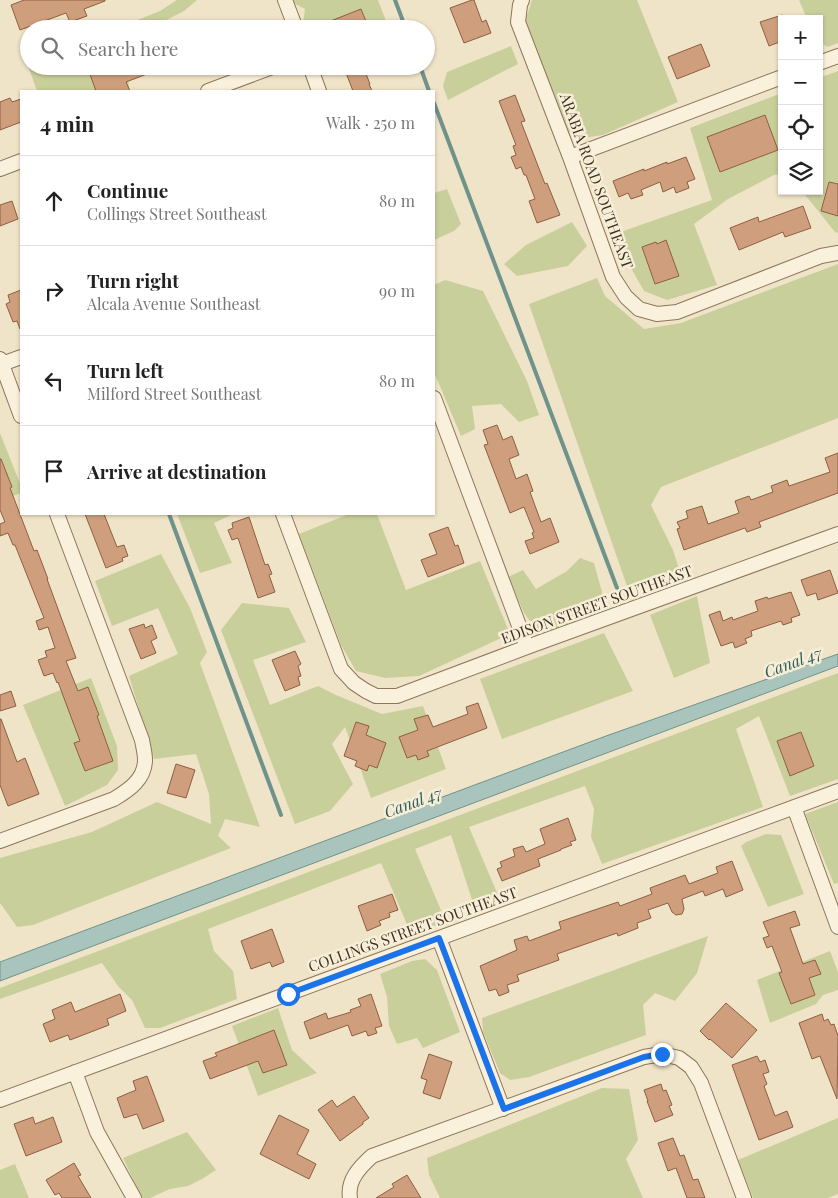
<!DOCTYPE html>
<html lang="en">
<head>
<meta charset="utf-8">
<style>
	:root { --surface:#fff; --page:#f6f6f6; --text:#222; --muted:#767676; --line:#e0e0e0 }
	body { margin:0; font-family:"Playfair Display",serif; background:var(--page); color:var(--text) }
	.controls { position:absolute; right:15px; top:15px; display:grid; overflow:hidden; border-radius:0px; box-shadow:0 1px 4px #0004 }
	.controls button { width:45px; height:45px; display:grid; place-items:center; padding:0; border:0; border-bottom:1px solid var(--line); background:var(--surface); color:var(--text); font:25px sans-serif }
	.stop { position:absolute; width:15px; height:15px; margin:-11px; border:4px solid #1a73e8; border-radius:50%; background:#fff }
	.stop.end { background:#1a73e8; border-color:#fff; box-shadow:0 1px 5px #0008 }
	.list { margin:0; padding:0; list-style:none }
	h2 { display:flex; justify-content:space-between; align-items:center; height:65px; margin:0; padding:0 20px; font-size:21px }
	h2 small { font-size:16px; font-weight:400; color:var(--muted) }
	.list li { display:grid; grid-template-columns:32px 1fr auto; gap:15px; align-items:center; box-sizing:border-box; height:90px; padding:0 20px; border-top:1px solid var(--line) }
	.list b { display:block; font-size:19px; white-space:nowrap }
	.list p { margin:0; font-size:16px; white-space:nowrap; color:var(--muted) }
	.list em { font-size:16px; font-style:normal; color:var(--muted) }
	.icon { flex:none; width:28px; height:28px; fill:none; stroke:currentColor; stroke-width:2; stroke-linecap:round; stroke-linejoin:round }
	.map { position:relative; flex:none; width:838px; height:1198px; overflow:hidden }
	.search { position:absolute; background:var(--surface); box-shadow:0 1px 4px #0004; left:20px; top:20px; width:415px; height:55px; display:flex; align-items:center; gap:12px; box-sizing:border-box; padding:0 18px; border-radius:28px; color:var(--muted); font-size:19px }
	.panel { position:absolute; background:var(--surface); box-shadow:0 1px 4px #0004; left:20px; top:90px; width:415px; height:425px; border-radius:0px }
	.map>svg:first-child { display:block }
</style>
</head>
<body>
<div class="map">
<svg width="838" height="1198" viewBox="0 0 838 1198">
	<rect width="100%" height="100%" fill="#f0e4c8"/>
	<path fill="#c9cf9b" d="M 177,0 L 197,0 L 184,11 L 149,29 L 115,29 L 160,11 Z
		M 290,0 L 378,0 L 389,29 L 305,29 L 303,23 L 305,9 L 290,1 Z
		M 532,0 L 637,0 L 678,102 L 603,135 L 577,139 L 568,131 L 525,21 Z
		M 799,0 L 838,0 L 838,43 L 828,47 L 819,42 L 819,19 L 807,19 Z
		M 511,46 L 518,64 L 448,100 L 443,86 L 447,72 Z
		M 29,62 L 29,66 L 128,66 L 129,91 L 37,91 L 27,63 Z
		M 838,71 L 838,233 L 835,232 L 802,191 L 819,191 L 819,78 Z
		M 782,93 L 782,174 L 774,175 L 728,199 L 694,224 L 717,285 L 667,300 L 644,291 L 612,235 L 712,200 L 690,128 Z
		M 447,189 L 461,224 L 454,231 L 434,240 L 434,193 Z
		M 572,222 L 587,246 L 568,266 L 517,276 L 504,264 L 526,245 Z
		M 838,264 L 838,418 L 661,487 L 651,505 L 673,550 L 679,569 L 628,589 L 529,304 L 597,278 L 605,296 L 644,329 L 681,323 Z
		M 445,280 L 483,291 L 527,381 L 539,415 L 519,422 L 501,404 L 472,406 L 475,429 L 461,436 L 434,372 L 434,285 Z
		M 0,433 L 21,486 L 21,493 L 0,501 Z
		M 177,514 L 233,514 L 214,523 L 232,563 L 200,573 Z
		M 349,514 L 377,514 L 406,590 L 480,561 L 510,634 L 419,676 L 385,678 L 356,671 L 341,645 L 299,534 Z
		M 161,554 L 190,608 L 207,652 L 200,663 L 260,827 L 225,819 L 218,836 L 231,848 L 33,925 L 17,927 L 0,903 L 0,858 L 92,832 L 157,802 L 211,824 L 209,794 L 196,754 L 154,759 L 129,676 L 178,654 L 158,608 L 112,626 L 95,581 Z
		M 580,558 L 594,563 L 602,592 L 598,613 L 557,630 L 536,629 L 524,613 L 508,577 L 523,570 L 536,589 L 567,571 Z
		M 697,596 L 710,663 L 674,678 L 650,615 Z
		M 242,603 L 289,608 L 306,642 L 253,660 L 270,705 L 318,686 L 336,695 L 382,714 L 423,706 L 446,769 L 371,798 L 345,727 L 332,744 L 353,784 L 330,811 L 295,824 L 221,630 Z
		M 604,633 L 633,691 L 502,739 L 480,679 Z
		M 838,673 L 838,779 L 790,796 L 759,716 L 736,729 L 763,807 L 602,864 L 591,837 L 594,809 L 585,786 L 469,827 L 498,895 L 488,903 L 475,909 L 451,835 L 415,849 L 446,922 L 411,934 L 381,863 L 208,929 L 214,951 L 233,971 L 237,999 L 160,1028 L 145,1028 L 132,1000 L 118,986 L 102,963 L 0,999 L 0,988 Z
		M 91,678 L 117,746 L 118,770 L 107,785 L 65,806 L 23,705 Z
		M 838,802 L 838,883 L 834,884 L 805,814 Z
		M 766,834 L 781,835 L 804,894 L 768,907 L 741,846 L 746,842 Z
		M 708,936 L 697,973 L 675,1001 L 655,993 L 643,1005 L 646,1035 L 529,1077 L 510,1080 L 500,1073 L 483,1032 L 482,1018 Z
		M 830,951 L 838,972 L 838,990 L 823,995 L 816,1004 L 770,1023 L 757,980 Z
		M 425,959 L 437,970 L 460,1032 L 423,1048 L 417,1038 L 397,1044 L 389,1026 L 387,997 L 380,974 L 412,961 Z
		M 278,1008 L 292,1050 L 317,1073 L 258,1096 L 232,1026 Z
		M 602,1088 L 629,1089 L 638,1140 L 626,1159 L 643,1198 L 440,1198 L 429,1175 L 427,1158 Z
		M 838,1118 L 838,1194 L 828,1198 L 753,1198 L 738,1160 Z
		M 187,1132 L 216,1170 L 202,1179 L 188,1186 L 170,1189 L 150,1198 L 142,1198 L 123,1158 Z
		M 15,1164 L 29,1198 L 0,1198 L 0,1170 Z"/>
	<path fill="#a9c4bc" stroke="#6f938a" d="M 838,654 L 838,666 L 0,981 L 0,962 L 606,736 Z"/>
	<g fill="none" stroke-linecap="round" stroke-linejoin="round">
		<path stroke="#6f938a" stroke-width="4" d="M 395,0 L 406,29
			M 420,66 L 429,91
			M 434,103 L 617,588
			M 169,514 L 281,815"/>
	</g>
	<path fill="#cf9f7d" stroke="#8d5f41" d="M 24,0 L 105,0 L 105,1 L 84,9 L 87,16 L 70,22 L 66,13 L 20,30 L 11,5 Z
		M 472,0 L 474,0 L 482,22 L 486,20 L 491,33 L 464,43 L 450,8 Z
		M 361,9 L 369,29 L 313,29 L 313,28 Z
		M 782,15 L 782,41 L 769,46 L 760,22 Z
		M 701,44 L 710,66 L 677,79 L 668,57 Z
		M 87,66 L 165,66 L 165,67 L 126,82 L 130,91 L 96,91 Z
		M 363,66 L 370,84 L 369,84 L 372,91 L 353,91 L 346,73 Z
		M 515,95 L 525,121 L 521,122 L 545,184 L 547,183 L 560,215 L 537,223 L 529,201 L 535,199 L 526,175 L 524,175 L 521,167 L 516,169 L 511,157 L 516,155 L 513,146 L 516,145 L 499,101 Z
		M 10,98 L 12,102 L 21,99 L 21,122 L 0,130 L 0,102 Z
		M 765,115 L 778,150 L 720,172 L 707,137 Z
		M 686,157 L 695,179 L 687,182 L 689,188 L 676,193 L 674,187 L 663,192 L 660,182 L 641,190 L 643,195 L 631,199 L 628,193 L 619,197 L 613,181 L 644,169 L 644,171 L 667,162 L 667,164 Z
		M 829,182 L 838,184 L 838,216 L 821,211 Z
		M 12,201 L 18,219 L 0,226 L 0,205 Z
		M 803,206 L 811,228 L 785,237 L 783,232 L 739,250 L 730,228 L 758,217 L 759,222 Z
		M 666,240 L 679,276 L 655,284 L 642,247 L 656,242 L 657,244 Z
		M 21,290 L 21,329 L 20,329 L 17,321 L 13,322 L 6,304 L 10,302 L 8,295 Z
		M 497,425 L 503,440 L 512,436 L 519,455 L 509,459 L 516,479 L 527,474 L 533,491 L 530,492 L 541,522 L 550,518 L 559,542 L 530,554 L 525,541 L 534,538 L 532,533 L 534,532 L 524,507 L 510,513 L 484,445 L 488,444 L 483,430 Z
		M 838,453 L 838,493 L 759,522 L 761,527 L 747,532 L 745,528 L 684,550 L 677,529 L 680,528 L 677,522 L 688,518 L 686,511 L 702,506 L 708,524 L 739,513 L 735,501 L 749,496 L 751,500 L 773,492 L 771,486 L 787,480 L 789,486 L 830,472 L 825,458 Z
		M 0,459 L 1,459 L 12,487 L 10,488 L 34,551 L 37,550 L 48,579 L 47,579 L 76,658 L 66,661 L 78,691 L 88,687 L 99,715 L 97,716 L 113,761 L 85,771 L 74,743 L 80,741 L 58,682 L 57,683 L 53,673 L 44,676 L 38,660 L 47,657 L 45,651 L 55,648 L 48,627 L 39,630 L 36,621 L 44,618 L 15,545 L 13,545 L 8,533 L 0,536 L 0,524 L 5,522 L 0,510 Z
		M 85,514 L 104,514 L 117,547 L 124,545 L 128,556 L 122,558 L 123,561 L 106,568 Z
		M 249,517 L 265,565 L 268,564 L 272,574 L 269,575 L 275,592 L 258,598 L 238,538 L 232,540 L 228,530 L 233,528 L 232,523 Z
		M 448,527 L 455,546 L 458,545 L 464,563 L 428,577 L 421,560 L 437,554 L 429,534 Z
		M 830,570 L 838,593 L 818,600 L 816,593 L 807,596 L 801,580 Z
		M 791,592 L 800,615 L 791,618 L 792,622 L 783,625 L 781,621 L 751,631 L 752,636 L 745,639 L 747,643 L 735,648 L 733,642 L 721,646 L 709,615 L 720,611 L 723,621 L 732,617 L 733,620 L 758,611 L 755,601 L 767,597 L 768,599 Z
		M 144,624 L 145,628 L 152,625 L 157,638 L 151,641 L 156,653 L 141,659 L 129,629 Z
		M 295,651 L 301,664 L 298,666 L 301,676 L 298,677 L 300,685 L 285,691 L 272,660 Z
		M 11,691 L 16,706 L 0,711 L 0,695 Z
		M 478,703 L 487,728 L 427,751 L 429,756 L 418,760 L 416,755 L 407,758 L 399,737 L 418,730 L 414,719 L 428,715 L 433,727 L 468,714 L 466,707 Z
		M 0,719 L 1,719 L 17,762 L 25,758 L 39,794 L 8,806 L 0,785 Z
		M 356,722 L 369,726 L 366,735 L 386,743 L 377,768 L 369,765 L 367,771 L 355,766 L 357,761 L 344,756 Z
		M 801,732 L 814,766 L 790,776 L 777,741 Z
		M 176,764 L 195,770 L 186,798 L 167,793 Z
		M 568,818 L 576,840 L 570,842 L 572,845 L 561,849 L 561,850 L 538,859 L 540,866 L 502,881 L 497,869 L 502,867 L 500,862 L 515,856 L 513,849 L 523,846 L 526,852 L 545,844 L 540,829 Z
		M 732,861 L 743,890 L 726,897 L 723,889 L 705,896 L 703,891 L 682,899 L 684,909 L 682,914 L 676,915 L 672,912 L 668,903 L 648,910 L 651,918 L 637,923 L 638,928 L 618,936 L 617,933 L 557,954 L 559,960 L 517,975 L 519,981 L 507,985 L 509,992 L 499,996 L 496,989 L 489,991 L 480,966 L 517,950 L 514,940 L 527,936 L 529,941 L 561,929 L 559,922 L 618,902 L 620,906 L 652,894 L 650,888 L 685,875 L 689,884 L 718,873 L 716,867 Z
		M 392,894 L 398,910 L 389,913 L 390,917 L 379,921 L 381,925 L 367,931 L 358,906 Z
		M 795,911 L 800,925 L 790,928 L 803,964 L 815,960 L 821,974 L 809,978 L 815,995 L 791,1004 L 779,973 L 782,972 L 772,946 L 767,948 L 763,938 L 769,936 L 763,922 Z
		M 272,929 L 284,962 L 272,967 L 270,962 L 251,969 L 241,941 Z
		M 120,994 L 126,1011 L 107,1019 L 109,1025 L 70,1040 L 68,1035 L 50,1042 L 43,1024 L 55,1019 L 52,1010 L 71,1002 L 75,1012 Z
		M 371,994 L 382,1026 L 375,1028 L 377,1033 L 368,1036 L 366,1031 L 352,1036 L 348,1025 L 310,1039 L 304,1022 L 326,1013 L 328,1019 L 351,1012 L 350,1010 L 361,1006 L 358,999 Z
		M 726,1003 L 757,1030 L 732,1058 L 710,1039 L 709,1040 L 700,1031 Z
		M 822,1014 L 824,1021 L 828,1019 L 831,1025 L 834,1024 L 838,1036 L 837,1099 L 820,1056 L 812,1059 L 799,1023 Z
		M 274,1030 L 287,1065 L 263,1073 L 258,1061 L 210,1079 L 203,1061 L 217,1056 L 215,1053 Z
		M 429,1054 L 452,1062 L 440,1099 L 423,1093 L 427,1080 L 421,1078 Z
		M 757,1056 L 760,1062 L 765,1060 L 769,1072 L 763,1074 L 767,1084 L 764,1086 L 775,1116 L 787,1111 L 793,1127 L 759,1140 L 732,1065 Z
		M 147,1076 L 164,1121 L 143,1129 L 137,1114 L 124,1118 L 117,1098 L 136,1090 L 133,1081 Z
		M 661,1084 L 663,1091 L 666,1090 L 672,1105 L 669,1106 L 673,1115 L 655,1122 L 647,1101 L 648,1101 L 644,1090 Z
		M 354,1096 L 369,1118 L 363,1122 L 363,1124 L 340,1141 L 318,1110 L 332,1100 L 337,1107 Z
		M 279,1115 L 309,1130 L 297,1154 L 316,1164 L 309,1179 L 260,1154 Z
		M 33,1117 L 35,1124 L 53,1117 L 62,1142 L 26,1156 L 14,1124 Z
		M 673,1138 L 680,1156 L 684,1155 L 693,1180 L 698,1179 L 705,1198 L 687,1198 L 676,1168 L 668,1171 L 658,1143 Z
		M 74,1163 L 81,1175 L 78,1176 L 91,1198 L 62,1198 L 59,1193 L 55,1195 L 46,1180 Z
		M 407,1175 L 421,1198 L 376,1198 L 394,1187 L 392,1184 Z"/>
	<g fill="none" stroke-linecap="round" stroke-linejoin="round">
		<g stroke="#8d765c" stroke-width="16">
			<path id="street" d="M 285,0 L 296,29
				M 522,0 L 520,5 L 518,22 L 570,157 L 613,277 L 626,297 L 639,309 L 657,314 L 677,312 L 821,256 L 838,253
				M 819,63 L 838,56
				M 310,66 L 319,91
				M 208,91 L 275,66
				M 570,157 L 782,77
				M 0,169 L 21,161
				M 0,359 L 21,416
				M 2,364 L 21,357
				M 434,398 L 527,647
				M 283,514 L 341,669 L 354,683 L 366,691 L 376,696 L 397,696 L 527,647 L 838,534
				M 794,807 L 838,927
				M 0,841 L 114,799 C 129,790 145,779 145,760 C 145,753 143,746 142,740 L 57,514
				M 439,938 L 503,1109
				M 75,1072 L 97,1132 L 134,1198
				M 0,1100 L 838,791
				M 350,1198 C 347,1180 360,1167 372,1156 L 644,1057 L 662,1054 L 679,1058 L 691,1067 L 701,1083 L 744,1198"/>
		</g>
		<use href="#street" stroke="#faf1dc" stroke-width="14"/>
	</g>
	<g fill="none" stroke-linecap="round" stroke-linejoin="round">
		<path stroke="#1a73e8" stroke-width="6" d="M 288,994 L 439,938 L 504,1109 L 644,1057 L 662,1054"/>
	</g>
	<g text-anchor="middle" stroke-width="5" stroke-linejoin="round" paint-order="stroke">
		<g font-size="15" fill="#3d2e20" stroke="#f7eed8">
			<text transform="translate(596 181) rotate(70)" y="5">ARABIA ROAD SOUTHEAST</text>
			<text transform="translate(597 605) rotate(-20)" y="5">EDISON STREET SOUTHEAST</text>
			<text transform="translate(413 930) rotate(-20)" y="5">COLLINGS STREET SOUTHEAST</text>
		</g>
		<g font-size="16" font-style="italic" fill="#2f5d5a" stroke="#f7eed8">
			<text transform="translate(793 662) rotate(-20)" y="6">Canal 47</text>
			<text transform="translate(413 802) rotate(-20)" y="6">Canal 47</text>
		</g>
	</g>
</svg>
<div class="controls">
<button>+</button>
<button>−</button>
<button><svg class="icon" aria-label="locate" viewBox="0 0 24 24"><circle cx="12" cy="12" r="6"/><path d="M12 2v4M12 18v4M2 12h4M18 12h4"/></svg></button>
<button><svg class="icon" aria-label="layers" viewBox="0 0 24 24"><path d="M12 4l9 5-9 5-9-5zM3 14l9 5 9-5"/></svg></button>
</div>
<div class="stop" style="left:288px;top:994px"></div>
<div class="stop end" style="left:662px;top:1054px"></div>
<div class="search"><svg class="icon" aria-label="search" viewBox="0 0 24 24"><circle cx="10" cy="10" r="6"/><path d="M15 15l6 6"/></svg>Search here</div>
<section class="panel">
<h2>4 min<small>Walk · 250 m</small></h2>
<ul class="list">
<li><svg class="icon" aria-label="ahead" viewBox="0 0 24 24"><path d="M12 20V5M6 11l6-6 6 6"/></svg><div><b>Continue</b><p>Collings Street Southeast</p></div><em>80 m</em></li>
<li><svg class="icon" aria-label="right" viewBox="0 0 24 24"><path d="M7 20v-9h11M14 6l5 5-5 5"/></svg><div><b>Turn right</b><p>Alcala Avenue Southeast</p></div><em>90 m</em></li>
<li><svg class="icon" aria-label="left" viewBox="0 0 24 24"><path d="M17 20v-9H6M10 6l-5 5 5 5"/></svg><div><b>Turn left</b><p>Milford Street Southeast</p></div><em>80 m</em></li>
<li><svg class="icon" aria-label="arrive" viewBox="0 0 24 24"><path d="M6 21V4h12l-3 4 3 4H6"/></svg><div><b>Arrive at destination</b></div></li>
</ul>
</section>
</div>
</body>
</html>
